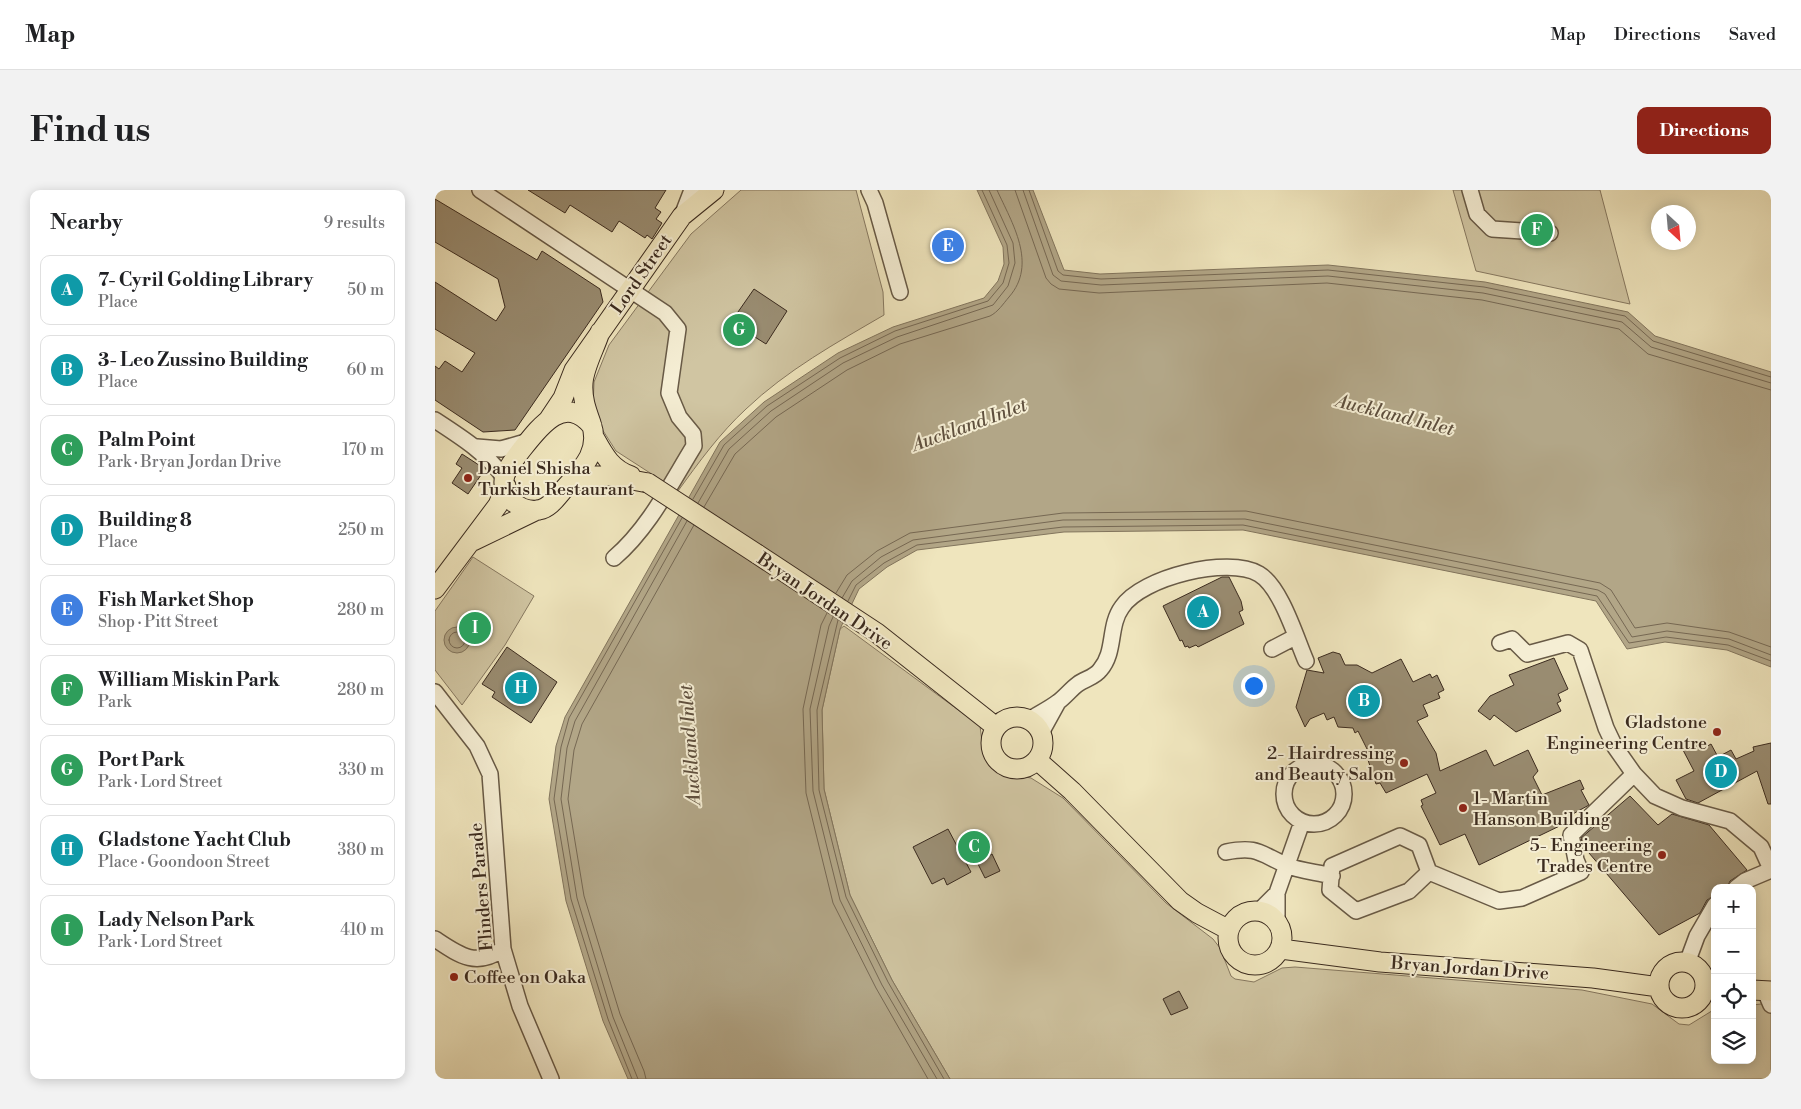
<!DOCTYPE html>
<html lang="en">
<head>
<meta charset="utf-8">
<style>
	:root { --surface:#fff; --page:#f2f2f2; --text:#202124; --muted:#757577; --line:#e0e0e0; --accent:#8f2418 }
	body { margin:0; font-family:"Libre Bodoni",serif; background:var(--page); color:var(--text) }
	.controls { position:absolute; right:15px; bottom:15px; display:grid; overflow:hidden; border-radius:10px; box-shadow:0 2px 12px #0003 }
	.controls button { width:45px; height:45px; display:grid; place-items:center; padding:0; border:0; border-bottom:1px solid var(--line); background:var(--surface); color:var(--text); font:25px sans-serif }
	.compass { position:absolute; left:1216px; top:15px; width:45px; height:45px; border-radius:50%; background:var(--surface); box-shadow:0 2px 12px #0003; rotate:154deg }
	.you { position:absolute; left:818px; top:495px; width:18px; height:18px; margin:-12px; border:4px solid #fff; border-radius:50%; background:#1a73e8; box-shadow:0 0 0 8px #1a73e833 }
	.badge { display:grid; place-items:center; width:32px; height:32px; border-radius:50%; background:var(--accent); color:#fff; font-size:16px; font-weight:700 }
	.pin { position:absolute; translate:-50% -50%; border:2px solid #fff; box-shadow:0 1px 5px #0006 }
	.list { margin:0; padding:0; list-style:none }
	h2 { display:flex; justify-content:space-between; align-items:center; height:65px; margin:0; padding:0 20px; font-size:21px }
	h2 small { font-size:16px; font-weight:400; color:var(--muted) }
	.list li { display:grid; grid-template-columns:32px 1fr auto; gap:15px; align-items:center; box-sizing:border-box; height:70px; margin:0 10px 10px; padding:0 10px; border:1px solid var(--line); border-radius:10px }
	.list b { display:block; font-size:19px; white-space:nowrap }
	.list p { margin:0; font-size:16px; white-space:nowrap; color:var(--muted) }
	.list em { font-size:16px; font-style:normal; color:var(--muted) }
	.icon { flex:none; width:28px; height:28px; fill:none; stroke:currentColor; stroke-width:2; stroke-linecap:round; stroke-linejoin:round }
	.map { position:relative; flex:none; width:1336px; height:889px; overflow:hidden; border-radius:10px }
	header { display:flex; align-items:center; gap:30px; box-sizing:border-box; height:70px; padding:0 25px; background:var(--surface); border-bottom:1px solid var(--line) }
	header strong { font-size:24px }
	nav { display:flex; gap:28px; margin-inline-start:auto; font-size:18px }
	.intro { display:flex; align-items:center; justify-content:space-between; box-sizing:border-box; height:120px; padding:0 30px }
	h1 { margin:0; font-size:35px }
	.button { padding:12px 22px; border-radius:10px; background:var(--accent); color:#fff; font-size:18px; font-weight:700 }
	main { display:flex; gap:30px; padding:0 30px }
	aside { flex:1; background:var(--surface); border-radius:10px; box-shadow:0 2px 12px #0003 }
	.map>svg:first-child { display:block }
</style>
</head>
<body>
<header>
<strong>Map</strong>
<nav><a>Map</a><a>Directions</a><a>Saved</a></nav>
</header>
<div class="intro"><h1>Find us</h1><a class="button">Directions</a></div>
<main>
<aside>
<h2>Nearby<small>9 results</small></h2>
<ul class="list">
<li><span class="badge" style="background:#0f9aa8">A</span><div><b>7- Cyril Golding Library</b><p>Place</p></div><em>50 m</em></li>
<li><span class="badge" style="background:#0f9aa8">B</span><div><b>3- Leo Zussino Building</b><p>Place</p></div><em>60 m</em></li>
<li><span class="badge" style="background:#2e9e5b">C</span><div><b>Palm Point</b><p>Park · Bryan Jordan Drive</p></div><em>170 m</em></li>
<li><span class="badge" style="background:#0f9aa8">D</span><div><b>Building 8</b><p>Place</p></div><em>250 m</em></li>
<li><span class="badge" style="background:#3f7fe0">E</span><div><b>Fish Market Shop</b><p>Shop · Pitt Street</p></div><em>280 m</em></li>
<li><span class="badge" style="background:#2e9e5b">F</span><div><b>William Miskin Park</b><p>Park</p></div><em>280 m</em></li>
<li><span class="badge" style="background:#2e9e5b">G</span><div><b>Port Park</b><p>Park · Lord Street</p></div><em>330 m</em></li>
<li><span class="badge" style="background:#0f9aa8">H</span><div><b>Gladstone Yacht Club</b><p>Place · Goondoon Street</p></div><em>380 m</em></li>
<li><span class="badge" style="background:#2e9e5b">I</span><div><b>Lady Nelson Park</b><p>Park · Lord Street</p></div><em>410 m</em></li>
</ul>
</aside>
<div class="map">
<svg width="1336" height="889" viewBox="0 0 1336 889">
	<rect width="100%" height="100%" fill="#efe5bd"/>
	<filter id="stains"><feTurbulence type="fractalNoise" baseFrequency=".004" numOctaves="4"/><feColorMatrix values="0 0 0 0 .2 0 0 0 0 .09 0 0 0 0 .02 0 0 0 .5 -.17"/></filter>
	<radialGradient id="worn" r=".72"><stop offset=".6" stop-color="#630" stop-opacity="0"/><stop offset="1" stop-color="#630" stop-opacity=".3"/></radialGradient>
	<path fill="#d0c5a2" stroke="#867860" d="M 306,0 L 421,0 L 448,102 L 449,125 C 401,153 352,180 311,219 C 285,243 264,272 243,301 L 181,261 L 167,239 L 158,219 L 159,192 L 174,155 L 256,44 Z
		M 1018,0 L 1165,0 L 1195,114 L 1041,81 Z
		M 38,367 L 99,406 L 70,455 L 27,515 L 0,480 L 0,421 Z
		M 409,436 L 545,536 L 549,567 L 568,583 L 596,588 L 628,608 L 731,713 L 778,749 L 785,758 L 796,786 L 800,789 L 819,792 L 847,778 L 860,777 L 1147,800 L 1217,814 L 1244,834 L 1254,835 L 1280,819 L 1280,870 L 1317,870 L 1317,815 L 1336,813 L 1336,889 L 515,889 L 457,790 L 415,705 L 389,599 L 387,520 L 405,439 Z"/>
	<path fill="#b2a687" stroke="#82755d" d="M 542,0 L 598,0 L 629,80 L 665,84 L 893,75 L 1050,92 L 1193,122 L 1220,146 L 1336,182 L 1336,477 L 1292,460 L 1230,452 L 1192,459 L 1161,411 L 808,340 L 629,342 L 482,360 L 452,377 L 424,399 L 405,439 L 387,520 L 389,599 L 415,705 L 457,790 L 515,889 L 193,889 L 168,831 L 131,711 L 114,609 L 121,556 L 130,527 L 285,252 L 329,212 L 403,163 L 458,137 L 549,108 L 563,91 L 569,74 L 568,57 Z
		M9 450a13 13 0 1 1 26 0a13 13 0 1 1-26 0Z"/>
	<g fill="none" stroke-linecap="round" stroke-linejoin="round">
		<path stroke="#766853" stroke-width="1" d="M 580,0 L 611,88 L 616,94 L 624,99 L 664,103 L 892,93 L 1047,110 L 1184,139 L 1213,164 L 1336,200
			M 588,0 L 618,85 L 626,91 L 666,95 L 893,86 L 1048,103 L 1187,132 L 1216,157 L 1336,193
			M 594,0 L 623,81 L 628,85 L 666,89 L 893,80 L 1049,97 L 1190,126 L 1218,151 L 1336,187
			M 258,309 L 289,255 L 332,216 L 405,168 L 460,141 L 553,111 L 568,93 L 574,73 L 572,55 L 547,0
			M 263,313 L 294,259 L 336,221 L 408,173 L 462,147 L 558,115 L 573,96 L 580,73 L 578,53 L 554,0
			M 269,317 L 300,264 L 341,227 L 412,180 L 465,154 L 555,126 C 563,122 568,114 574,107 C 603,74 577,33 562,0
			M 401,403 L 412,385 L 442,361 L 475,343 L 628,323 L 811,321 L 1165,393 L 1176,400 L 1200,438 L 1232,433 L 1294,442 L 1336,457
			M 407,408 L 417,391 L 446,367 L 478,350 L 628,330 L 810,329 L 1163,400 L 1170,404 L 1197,447 L 1232,441 L 1294,449 L 1336,465
			M 413,411 L 421,395 L 449,373 L 482,355 L 628,337 L 808,335 L 1162,406 L 1194,453 L 1231,447 L 1293,455 L 1336,471
			M 392,423 L 386,435 L 368,519 L 371,603 L 398,713 L 441,798 L 493,889
			M 398,427 L 394,436 L 375,519 L 378,601 L 405,710 L 447,795 L 502,889
			M 403,430 L 382,520 L 384,600 L 411,707 L 453,792 L 509,889
			M14 450a8 8 0 1 1 16 0a8 8 0 1 1-16 0Z
			M 197,889 L 173,829 L 136,709 L 119,609 L 126,557 L 134,528 L 247,328
			M 203,889 L 178,827 L 142,708 L 126,609 L 132,558 L 140,531 L 252,331
			M 211,889 L 209,881 L 185,824 L 149,706 L 133,609 L 139,560 L 147,534 L 259,335"/>
	</g>
	<path fill="#998c71" stroke="#3b2b1f" d="M 93,0 L 231,0 L 220,18 L 226,22 L 221,29 L 227,33 L 217,49 L 212,45 L 210,48 L 184,31 L 177,42 L 135,15 L 130,23 Z
		M 0,9 L 102,70 L 107,61 L 165,99 L 168,112 L 80,240 L 48,242 L 0,210 L 0,176 L 4,179 L 10,171 L 27,182 L 40,163 L 0,139 L 0,92 L 61,131 L 70,117 L 63,89 L 0,52 Z
		M 319,99 L 352,121 L 331,154 L 296,132 Z
		M 27,264 L 47,277 L 48,282 L 33,304 L 17,293 L 27,278 L 21,274 Z
		M 787,387 L 794,387 L 806,411 L 808,420 L 804,422 L 809,434 L 763,457 L 761,455 L 754,458 L 753,456 L 750,457 L 747,450 L 745,451 L 728,416 Z
		M 72,457 L 122,492 L 96,533 L 57,507 L 60,502 L 47,494 Z
		M 898,462 L 905,464 L 910,475 L 922,475 L 937,483 L 966,469 L 978,492 L 995,484 L 997,488 L 1002,485 L 1009,500 L 1003,503 L 1005,508 L 988,515 L 993,526 L 982,531 L 1001,563 L 1005,581 L 1051,560 L 1059,576 L 1093,560 L 1103,581 L 1098,587 L 1107,605 L 1145,590 L 1149,599 L 1146,600 L 1154,615 L 1136,625 L 1139,629 L 1044,675 L 1030,644 L 1005,655 L 986,616 L 988,615 L 986,610 L 1001,603 L 992,584 L 951,603 L 945,593 L 941,594 L 932,567 L 934,563 L 923,541 L 920,543 L 918,538 L 903,537 L 899,527 L 892,530 L 889,523 L 875,529 L 870,537 L 861,517 L 872,480 L 889,483 L 883,468 Z
		M 1119,468 L 1133,499 L 1123,504 L 1126,511 L 1122,513 L 1126,521 L 1081,542 L 1059,525 L 1055,530 L 1043,521 L 1055,506 L 1079,495 L 1074,485 Z
		M 1266,551 L 1269,558 L 1276,554 L 1283,567 L 1296,560 L 1301,569 L 1319,561 L 1318,557 L 1336,553 L 1336,614 L 1333,614 L 1322,581 L 1263,613 L 1251,609 L 1241,590 L 1259,581 L 1248,560 Z
		M 1195,606 L 1223,635 L 1237,624 L 1274,635 L 1312,680 L 1295,691 L 1292,698 L 1280,698 L 1280,706 L 1272,710 L 1265,723 L 1224,745 L 1148,656 L 1146,648 Z
		M 513,639 L 536,682 L 512,695 L 509,688 L 497,694 L 478,657 Z
		M 557,664 L 565,681 L 550,688 L 542,672 Z
		M 744,801 L 753,818 L 736,825 L 728,809 Z"/>
	<g fill="none" stroke-linecap="round" stroke-linejoin="round">
		<g stroke="#685a46" stroke-width="18">
			<path id="minor" d="M 45,0 L 230,123 L 243,139 L 234,203 L 244,227 L 258,244 L 259,256 C 235,295 214,338 179,368
				M 434,0 L 440,13 L 465,102
				M 1035,0 L 1042,24 L 1057,39 L 1115,43
				M 247,26 L 257,0
				M 0,230 C 26,247 50,262 69,287
				M 42,257 L 66,259 L 94,251
				M 1065,453 L 1077,449 L 1092,464 L 1133,453 L 1145,460 L 1171,538 L 1180,557 L 1199,584 L 1220,606 L 1247,618 L 1295,631 L 1326,657 L 1336,679
				M 837,459 L 860,447
				M 0,502 L 42,556 L 55,584 L 68,759 L 85,816 L 116,889
				M 594,530 C 603,524 614,519 623,512 C 630,507 636,499 643,494 C 650,489 660,487 665,480 C 681,462 673,436 687,417 C 707,387 793,366 824,384 C 846,397 861,448 871,471
				M 606,543 L 622,514
				M849 604a30 30 0 1 1 60 0a30 30 0 1 1-60 0Z
				M 791,662 C 822,656 824,663 851,675 C 864,681 882,682 897,686
				M 994,682 L 974,701 L 921,721 L 895,700 L 897,676 L 965,646 L 984,655 L 994,682 L 1064,711 L 1087,708 L 1146,682 L 1141,670 L 1136,645 L 1199,584
				M 1301,698 L 1310,691 L 1336,680
				M 824,721 L 842,703
				M 842,730 L 842,703 L 867,632
				M 0,749 C 24,765 41,778 68,759
				M 1252,773 L 1262,746 L 1280,715
				M 1330,801 L 1336,815"/>
		</g>
		<g stroke="#3b2b1f" stroke-width="21">
			<path id="major" d="M 114,229 L 128,208 L 139,180 L 247,26 L 279,0
				M 157,236 C 128,202 103,239 84,263 C 79,270 73,277 70,285 C 64,305 84,323 104,320 C 115,318 122,307 129,299 C 147,279 166,261 156,233 C 151,219 147,208 148,193 C 149,177 160,158 165,142
				M 159,247 C 169,265 176,279 196,286
				M 134,294 L 157,286 L 176,286 L 213,293
				M 38,351 L 102,320
				M 322,364 L 442,443 L 561,537
				M 0,399 L 63,315 L 71,296
				M556 553a26 26 0 1 1 52 0a26 26 0 1 1-52 0Z
				M 602,570 L 637,601 L 745,711 L 762,723 L 794,740
				M793 748a27 27 0 1 1 54 0a27 27 0 1 1-54 0Z
				M 846,759 L 945,772 L 1158,788 L 1224,797
				M1224 795a23 23 0 1 1 46 0a23 23 0 1 1-46 0Z
				M 1317,800 L 1336,801"/>
		</g>
		<use href="#minor" stroke="#f5eed4" stroke-width="15"/>
		<use href="#major" stroke="#efe5bd" stroke-width="19"/>
		<g stroke="#3b2b1f" stroke-width="21" stroke-linecap="butt">
			<path id="major-bridge" d="M 213,293 L 322,364"/>
		</g>
		<use href="#major-bridge" stroke="#efe5bd" stroke-width="19"/>
	</g>
	<g fill="#8f2418" stroke="#f5eed4" stroke-width="2">
		<circle cx="33" cy="288" r="5"/>
		<circle cx="1282" cy="542" r="5"/>
		<circle cx="969" cy="573" r="5"/>
		<circle cx="1028" cy="618" r="5"/>
		<circle cx="1227" cy="665" r="5"/>
		<circle cx="19" cy="787" r="5"/>
	</g>
	<g text-anchor="middle" stroke-width="4" stroke-linejoin="round" paint-order="stroke">
		<g font-size="18" fill="#3b2b1f" stroke="#f5eed4">
			<text transform="translate(206 84) rotate(-55)" y="6">Lord Street</text>
			<text transform="translate(390 411) rotate(34)" y="6">Bryan Jordan Drive</text>
			<text transform="translate(46 697) rotate(-95)" y="6">Flinders Parade</text>
			<text transform="translate(1035 778) rotate(4)" y="6">Bryan Jordan Drive</text>
		</g>
		<g font-size="18" fill="#3b2b1f" stroke="#f5eed4" text-anchor="start">
			<text x="43" y="284">Daniel Shisha<tspan x="43" dy="21">Turkish Restaurant</tspan></text>
			<text x="1272" y="538" text-anchor="end">Gladstone<tspan x="1272" dy="21">Engineering Centre</tspan></text>
			<text x="959" y="569" text-anchor="end">2- Hairdressing<tspan x="959" dy="21">and Beauty Salon</tspan></text>
			<text x="1038" y="614">1- Martin<tspan x="1038" dy="21">Hanson Building</tspan></text>
			<text x="1217" y="661" text-anchor="end">5- Engineering<tspan x="1217" dy="21">Trades Centre</tspan></text>
			<text x="29" y="793">Coffee on Oaka</text>
		</g>
		<g font-size="19" font-style="italic" fill="#5f503e" stroke="#f5eed4">
			<text transform="translate(960 224) rotate(14)" y="7">Auckland Inlet</text>
			<text transform="translate(534 234) rotate(-20)" y="7">Auckland Inlet</text>
			<text transform="translate(254 555) rotate(-94)" y="7">Auckland Inlet</text>
		</g>
	</g>
	<rect width="100%" height="100%" filter="url(#stains)"/>
	<rect width="100%" height="100%" fill="url(#worn)"/>
</svg>
<div class="controls">
<button>+</button>
<button>−</button>
<button><svg class="icon" aria-label="locate" viewBox="0 0 24 24"><circle cx="12" cy="12" r="6"/><path d="M12 2v4M12 18v4M2 12h4M18 12h4"/></svg></button>
<button><svg class="icon" aria-label="layers" viewBox="0 0 24 24"><path d="M12 4l9 5-9 5-9-5zM3 14l9 5 9-5"/></svg></button>
</div>
<svg class="compass" viewBox="-18 -18 36 36"><path d="M0-13l5 13h-10z" fill="#e53935"/><path d="M0 13l5-13h-10z" fill="#757577"/></svg>
<div class="you"></div>
<div class="pin badge" style="left:768px;top:422px;background:#0f9aa8">A</div>
<div class="pin badge" style="left:929px;top:511px;background:#0f9aa8">B</div>
<div class="pin badge" style="left:539px;top:657px;background:#2e9e5b">C</div>
<div class="pin badge" style="left:1286px;top:582px;background:#0f9aa8">D</div>
<div class="pin badge" style="left:513px;top:56px;background:#3f7fe0">E</div>
<div class="pin badge" style="left:1102px;top:40px;background:#2e9e5b">F</div>
<div class="pin badge" style="left:304px;top:140px;background:#2e9e5b">G</div>
<div class="pin badge" style="left:86px;top:498px;background:#0f9aa8">H</div>
<div class="pin badge" style="left:40px;top:438px;background:#2e9e5b">I</div>
</div>
</main>
</body>
</html>
